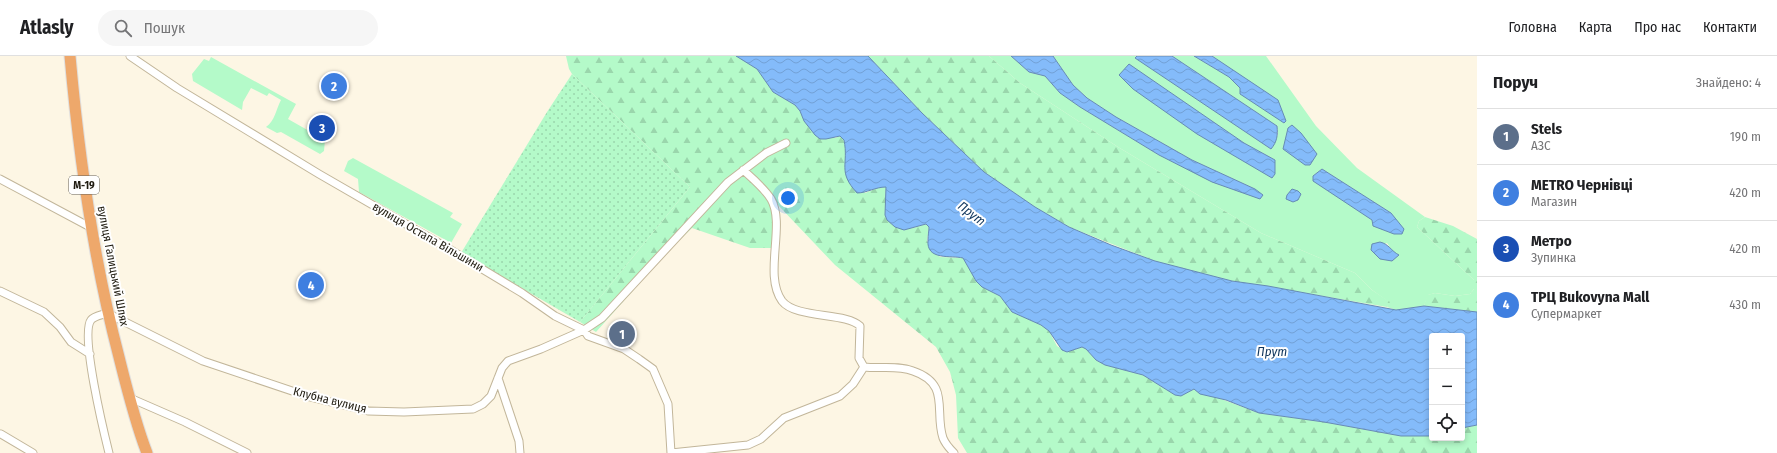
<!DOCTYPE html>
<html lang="uk">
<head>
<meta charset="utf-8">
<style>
	:root { --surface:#fff; --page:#f6f6f6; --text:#202124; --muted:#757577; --line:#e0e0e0; --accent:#ea580c }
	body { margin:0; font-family:"Fira Sans Condensed",sans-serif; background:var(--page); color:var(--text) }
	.controls { position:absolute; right:12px; bottom:12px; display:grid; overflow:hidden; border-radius:4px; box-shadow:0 2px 6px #0003 }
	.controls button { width:36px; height:36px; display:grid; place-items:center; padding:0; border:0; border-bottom:1px solid var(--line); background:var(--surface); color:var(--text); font:20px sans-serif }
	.you { position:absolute; left:788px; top:142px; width:14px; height:14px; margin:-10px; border:3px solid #fff; border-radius:50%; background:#1a73e8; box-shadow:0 0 0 6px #1a73e833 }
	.badge { display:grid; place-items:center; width:26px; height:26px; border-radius:50%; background:var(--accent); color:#fff; font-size:13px; font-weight:700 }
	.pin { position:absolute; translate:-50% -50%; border:2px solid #fff; box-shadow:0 1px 4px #0006 }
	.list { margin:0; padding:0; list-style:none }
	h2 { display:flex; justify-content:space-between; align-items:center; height:52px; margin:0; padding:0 16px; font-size:17px }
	h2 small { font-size:13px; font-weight:400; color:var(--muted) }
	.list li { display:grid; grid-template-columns:26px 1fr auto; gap:12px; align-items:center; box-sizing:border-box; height:56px; padding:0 16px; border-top:1px solid var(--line) }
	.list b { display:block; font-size:15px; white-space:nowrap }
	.list p { margin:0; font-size:13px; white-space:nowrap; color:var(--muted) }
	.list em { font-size:13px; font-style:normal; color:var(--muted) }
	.icon { flex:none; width:22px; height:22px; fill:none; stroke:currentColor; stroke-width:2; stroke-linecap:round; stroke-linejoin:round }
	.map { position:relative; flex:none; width:1477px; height:397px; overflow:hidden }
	header { display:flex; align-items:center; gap:24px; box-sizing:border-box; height:56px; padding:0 20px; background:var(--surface); border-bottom:1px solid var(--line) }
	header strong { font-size:19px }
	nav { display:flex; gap:22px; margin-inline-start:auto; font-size:14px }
	.search { width:280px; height:36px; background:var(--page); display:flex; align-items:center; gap:10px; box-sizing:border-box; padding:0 14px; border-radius:22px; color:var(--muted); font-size:15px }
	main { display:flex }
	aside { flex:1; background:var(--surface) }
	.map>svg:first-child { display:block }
</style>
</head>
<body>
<header>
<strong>Atlasly</strong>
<div class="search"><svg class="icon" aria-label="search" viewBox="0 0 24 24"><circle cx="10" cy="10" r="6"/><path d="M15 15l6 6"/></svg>Пошук</div>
<nav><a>Головна</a><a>Карта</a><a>Про нас</a><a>Контакти</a></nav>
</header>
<main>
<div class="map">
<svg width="1477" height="397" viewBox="0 0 1477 397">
	<defs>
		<pattern id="forest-firs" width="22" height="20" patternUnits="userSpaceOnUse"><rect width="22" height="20" fill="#b4fac9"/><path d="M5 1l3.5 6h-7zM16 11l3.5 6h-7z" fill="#9ad6ac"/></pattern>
		<pattern id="park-dots" width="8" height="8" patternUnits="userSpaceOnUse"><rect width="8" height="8" fill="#b4fac9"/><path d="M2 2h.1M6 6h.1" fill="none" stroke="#9ad6ac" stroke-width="1.8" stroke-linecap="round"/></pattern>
		<pattern id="water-waves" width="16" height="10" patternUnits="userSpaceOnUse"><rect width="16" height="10" fill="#84bbfa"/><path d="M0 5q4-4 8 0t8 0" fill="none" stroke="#72a0d5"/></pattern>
	</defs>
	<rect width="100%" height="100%" fill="#fdf6e4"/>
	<path fill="#b4fac9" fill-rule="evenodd" d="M 989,0 L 1011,0 L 1029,16 L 1045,20 L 1060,37 L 1080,51 L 1159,99 L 1255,133 L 1192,104 L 1116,61 L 1087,42 L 1073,29 L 1053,0 L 1137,0 L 1136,2 L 1271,93 L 1278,78 L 1277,70 L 1172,0 L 1194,0 L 1229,21 L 1284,66 L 1221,6 L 1212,0 L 1266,0 L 1316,70 L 1357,112 L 1425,161 L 1419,165 L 1417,171 L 1474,224 L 1474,233 L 1470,238 L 1455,240 L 1435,237 L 1428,239 L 1424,250 L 1396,254 L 1387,251 L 1389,246 L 1372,234 L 1355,217 L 1261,177 L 1118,91 L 1020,27 ZM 1130,9 L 1244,87 L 1275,104 L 1273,122 L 1197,78 ZM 1322,113 L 1391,157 L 1373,170 L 1372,164 L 1313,120 ZM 1387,187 L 1393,196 L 1386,203 L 1380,203 L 1371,194 Z
		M 211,1 L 296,48 L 288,63 L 325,84 L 324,95 L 320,98 L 281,76 L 277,77 L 266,71 C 275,65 276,53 281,44 L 269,37 L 267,40 L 251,32 L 243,46 L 242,54 L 193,25 L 192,18 L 204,3 L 209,5 Z
		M 353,102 L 453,157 L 450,161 L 462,168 L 451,187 L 359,136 L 358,123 L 344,115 L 348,105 Z"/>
	<path fill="url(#forest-firs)" d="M 566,0 L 736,0 L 757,13 L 773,36 L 795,49 L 800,55 L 804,65 L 835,82 L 840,80 L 844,84 L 846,91 L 865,137 L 880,131 L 886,131 L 885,159 L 887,164 L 895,171 L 913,172 L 926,168 L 929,171 L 927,185 L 940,201 L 963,202 L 976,225 L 982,231 L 1000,240 L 1012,256 L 1041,269 L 1049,275 L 1057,290 L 1067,296 L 1082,291 L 1086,293 L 1096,304 L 1105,309 L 1143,319 L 1175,339 L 1181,340 L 1194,333 L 1259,357 L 1324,366 L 1401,380 L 1432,380 L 1432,382 L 1462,382 L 1462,372 L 1477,369 L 1477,397 L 967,397 L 958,382 L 956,339 L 950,316 L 936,291 L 835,209 L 778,149 L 777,192 L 750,192 L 692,172 L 669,194 L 596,276 L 580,266 L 690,131 L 572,18 L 569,13 Z
		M 868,0 L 989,0 L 1020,27 L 1118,91 L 1261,177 L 1355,217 L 1372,234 L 1390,246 L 1387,251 L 1232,225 L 1196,216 L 1155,205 L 1069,171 L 1035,151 L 984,116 L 922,57 Z
		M 1425,161 L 1453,170 L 1477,183 L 1477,256 L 1424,250 L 1427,239 L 1435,237 L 1455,240 L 1470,238 L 1474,233 L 1474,224 L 1417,171 L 1419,165 Z"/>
	<path fill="url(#park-dots)" d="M 572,18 L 690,131 L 580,266 L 461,197 L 547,56 Z"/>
	<path fill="url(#water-waves)" stroke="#668bb4" d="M 736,0 L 868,0 L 922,57 L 984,116 L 1035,151 L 1069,171 L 1111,189 L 1155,205 L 1232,225 L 1268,230 L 1396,254 L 1424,250 L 1477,256 L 1477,369 L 1462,372 L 1462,280 L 1432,280 L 1432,380 L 1401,380 L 1324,366 L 1259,357 L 1226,344 L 1200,338 L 1194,333 L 1181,340 L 1175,339 L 1143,319 L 1105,309 L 1096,304 L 1086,293 L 1082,291 L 1067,296 L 1062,294 L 1049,275 L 1041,269 L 1012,256 L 1000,240 L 982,231 L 976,225 L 963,202 C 951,199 926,205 928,184 C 928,179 929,175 929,171 L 926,168 L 904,174 L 895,171 L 887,164 L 885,159 L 886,131 C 875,131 867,137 857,137 C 837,115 849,109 844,84 L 840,80 L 826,83 L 820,83 L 815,79 L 804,65 L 800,55 L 795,49 L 773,36 L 757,13 Z
		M 1011,0 L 1053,0 L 1073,29 L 1087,42 L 1116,61 L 1192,104 L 1255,133 L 1263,139 L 1260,143 L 1212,126 L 1159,99 L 1080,51 L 1060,37 L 1045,20 L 1029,16 Z
		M 1137,0 L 1172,0 L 1277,70 C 1278,79 1277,86 1271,93 L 1135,2 Z
		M 1194,0 L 1212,0 L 1278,44 L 1286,65 L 1284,67 L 1240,38 L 1240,32 L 1229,21 Z
		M 1129,8 L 1244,87 L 1275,104 L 1275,118 L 1272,122 L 1197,78 L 1133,33 L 1119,19 Z
		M 1292,69 L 1301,77 L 1317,98 L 1310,109 L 1305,109 L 1283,93 L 1288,72 Z
		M 1322,113 L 1391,157 L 1404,173 L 1402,178 L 1394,178 L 1373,170 L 1372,164 L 1313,125 L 1313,120 Z
		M 1292,133 L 1298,135 L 1301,138 L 1298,144 L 1293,146 L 1286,143 L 1287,139 Z
		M 1380,186 C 1389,188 1391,195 1399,199 L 1392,205 L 1380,203 L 1371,194 L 1372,188 Z"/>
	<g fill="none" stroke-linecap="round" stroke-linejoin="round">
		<g stroke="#c2b69a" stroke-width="9">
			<path id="minor" d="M 130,0 L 177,32 L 319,118 L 449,193 L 522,237 L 555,260 L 584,274 L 588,280 L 624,293 L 639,303 L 653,313 L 668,348 L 671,397 L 748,389 L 761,383 L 784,362 L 840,340 L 853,328 L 864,311 C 881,313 897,309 913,315 C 951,328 934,355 943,382 C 945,387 950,393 954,397
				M 743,114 C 753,123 764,132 771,143 C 786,169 763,219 782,245 C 796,263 846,256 860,270 L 859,302 L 864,311
				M 0,123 L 90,171
				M 0,235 L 44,256 L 60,271 L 71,286 L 90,298
				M 498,322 L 519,385 L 520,397
				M 130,342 L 185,366 L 247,397
				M 1,378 L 33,397
				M 109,397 C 104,377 80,278 91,264 C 94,260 102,259 107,257 L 203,305 L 310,341 L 368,355 L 404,356 L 473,353 L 483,348 L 491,340 L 502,312 L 508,305 L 541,293 L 584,274 L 602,262 L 728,126 L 766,97 L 786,87"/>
		</g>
		<g stroke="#e0dfde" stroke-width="13">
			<path id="trunk" d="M 70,0 C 79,102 93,202 119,301 C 127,333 135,366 147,397"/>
		</g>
		<use href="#minor" stroke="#fff" stroke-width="7"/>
		<use href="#trunk" stroke="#eea86b" stroke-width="11"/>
	</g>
	<g text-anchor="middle" stroke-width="4" stroke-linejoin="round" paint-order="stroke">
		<rect fill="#fff" stroke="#625f58" stroke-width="1" x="69" y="120" width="30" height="18" rx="3"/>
		<g font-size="11" font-weight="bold" fill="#1f1b10">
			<text x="84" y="133">М-19</text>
		</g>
		<g font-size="12" fill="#1f1b10" stroke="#fff">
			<text transform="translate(428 181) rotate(30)" y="4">вулиця Остапа Вільшини</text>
			<text transform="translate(113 210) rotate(79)" y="4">вулиця Галицький Шлях</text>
			<text transform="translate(330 344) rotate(14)" y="4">Клубна вулиця</text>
		</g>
		<g font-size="13" font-style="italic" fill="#10365d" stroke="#fff">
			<text transform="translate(972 157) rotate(37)" y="5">Прут</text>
			<text x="1272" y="300">Прут</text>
		</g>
	</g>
</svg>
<div class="controls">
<button>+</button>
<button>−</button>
<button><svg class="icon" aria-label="locate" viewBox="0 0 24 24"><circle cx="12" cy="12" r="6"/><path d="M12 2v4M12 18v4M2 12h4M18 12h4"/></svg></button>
</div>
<div class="you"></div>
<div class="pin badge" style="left:622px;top:278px;background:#5c6f8a">1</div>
<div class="pin badge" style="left:334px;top:30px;background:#3f7fe0">2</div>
<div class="pin badge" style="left:322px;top:72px;background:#1a4fb4">3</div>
<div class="pin badge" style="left:311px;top:229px;background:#3f7fe0">4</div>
</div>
<aside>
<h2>Поруч<small>Знайдено: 4</small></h2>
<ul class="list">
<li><span class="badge" style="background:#5c6f8a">1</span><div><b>Stels</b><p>АЗС</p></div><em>190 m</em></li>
<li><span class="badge" style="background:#3f7fe0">2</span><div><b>METRO Чернівці</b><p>Магазин</p></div><em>420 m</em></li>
<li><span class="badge" style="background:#1a4fb4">3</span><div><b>Метро</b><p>Зупинка</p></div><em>420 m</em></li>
<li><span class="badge" style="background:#3f7fe0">4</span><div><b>ТРЦ Bukovyna Mall</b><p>Супермаркет</p></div><em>430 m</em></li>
</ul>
</aside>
</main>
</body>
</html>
